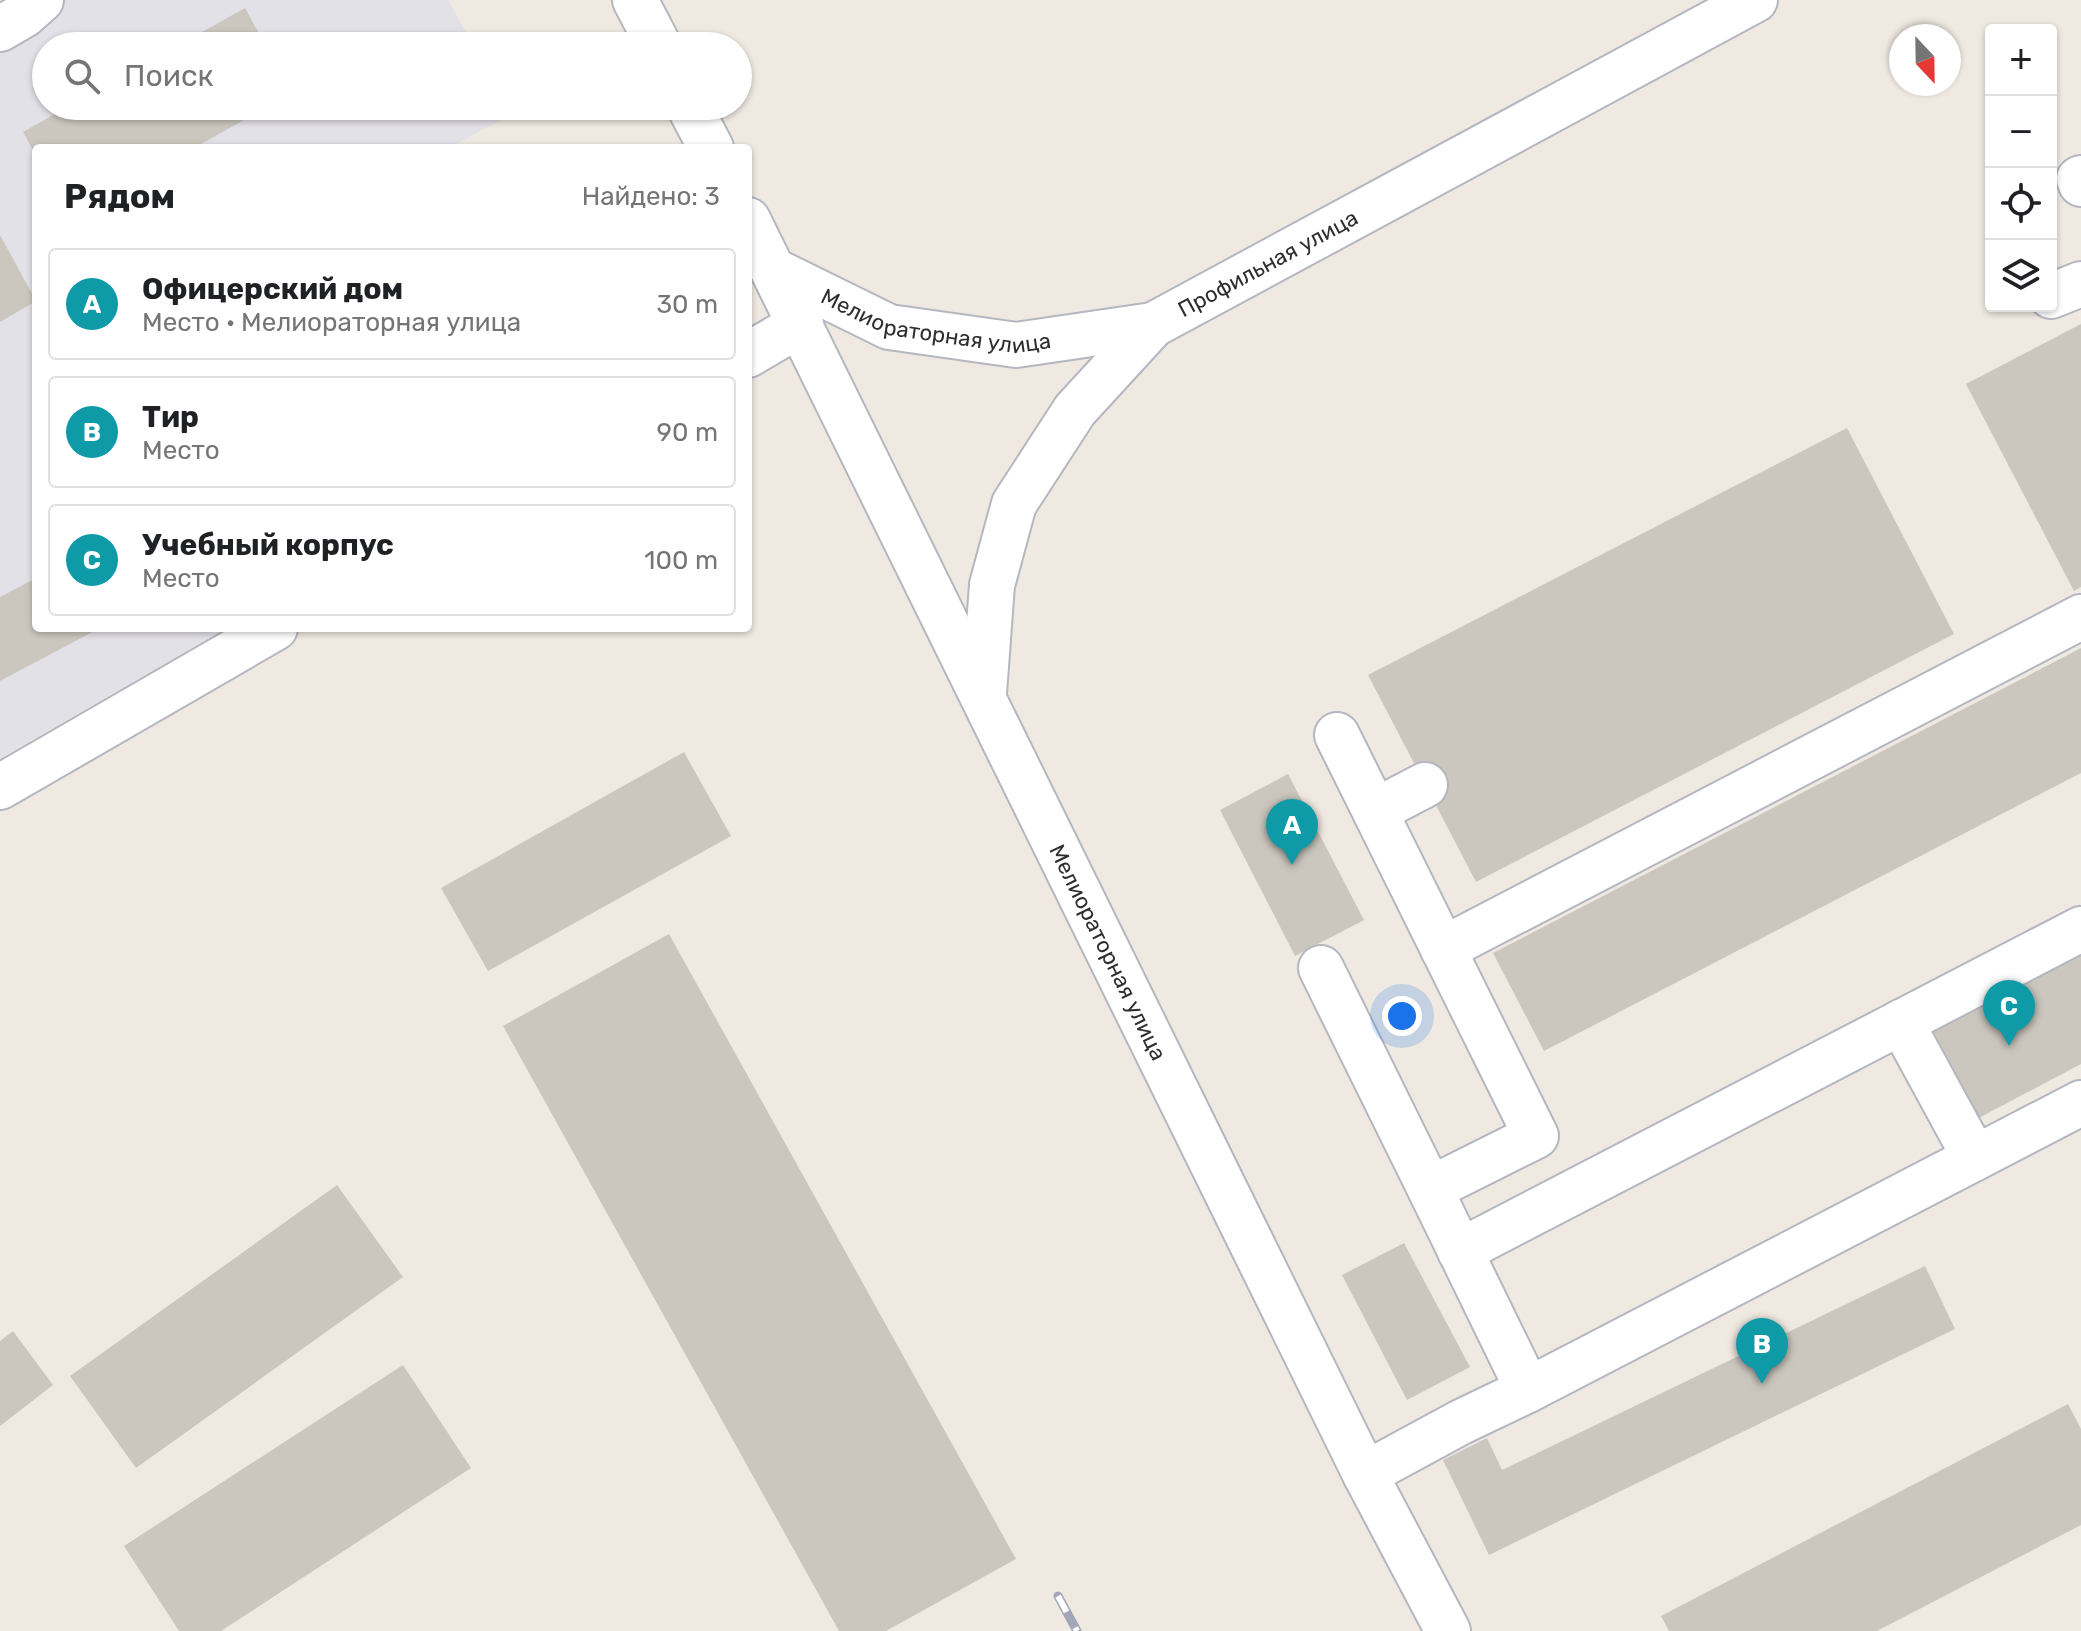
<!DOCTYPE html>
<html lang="ru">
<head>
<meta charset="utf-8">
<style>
	:root { --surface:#fff; --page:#f6f6f6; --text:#202124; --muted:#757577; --line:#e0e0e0; --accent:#0b8043 }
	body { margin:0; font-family:Rubik,sans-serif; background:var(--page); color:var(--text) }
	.controls { position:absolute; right:24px; top:24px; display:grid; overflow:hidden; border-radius:8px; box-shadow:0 2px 6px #0004 }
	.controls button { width:72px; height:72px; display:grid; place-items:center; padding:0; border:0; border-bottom:2px solid var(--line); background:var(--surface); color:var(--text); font:40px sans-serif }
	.compass { position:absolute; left:1889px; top:24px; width:72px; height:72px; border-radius:50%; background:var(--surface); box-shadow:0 2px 6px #0004; rotate:158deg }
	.you { position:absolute; left:1402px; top:1016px; width:28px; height:28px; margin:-20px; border:6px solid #fff; border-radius:50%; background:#1a73e8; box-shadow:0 0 0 12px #1a73e833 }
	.badge { display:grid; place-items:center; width:52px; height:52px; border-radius:50%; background:var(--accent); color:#fff; font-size:26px; font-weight:700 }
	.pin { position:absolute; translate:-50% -66px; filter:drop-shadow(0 2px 4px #0008) }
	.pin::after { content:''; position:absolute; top:42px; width:28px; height:24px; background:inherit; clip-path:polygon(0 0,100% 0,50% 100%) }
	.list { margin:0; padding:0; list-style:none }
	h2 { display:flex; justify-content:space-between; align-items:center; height:104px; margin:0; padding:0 32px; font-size:34px }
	h2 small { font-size:26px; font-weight:400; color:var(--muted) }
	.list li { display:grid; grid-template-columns:52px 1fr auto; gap:24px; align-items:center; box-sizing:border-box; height:112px; margin:0 16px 16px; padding:0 16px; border:2px solid var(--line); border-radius:8px }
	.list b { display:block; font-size:30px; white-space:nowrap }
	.list p { margin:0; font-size:26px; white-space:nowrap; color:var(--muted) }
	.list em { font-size:26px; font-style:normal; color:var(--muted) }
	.icon { flex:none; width:44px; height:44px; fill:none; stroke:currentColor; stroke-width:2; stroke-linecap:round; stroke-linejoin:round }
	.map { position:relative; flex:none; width:2081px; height:1631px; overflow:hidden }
	.search { position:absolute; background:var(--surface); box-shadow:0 2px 6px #0004; left:32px; top:32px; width:720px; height:88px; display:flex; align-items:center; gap:20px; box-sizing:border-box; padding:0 28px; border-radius:44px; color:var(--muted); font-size:30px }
	.panel { position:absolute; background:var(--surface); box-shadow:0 2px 6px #0004; left:32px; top:144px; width:720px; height:488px; border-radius:8px }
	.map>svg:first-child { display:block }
</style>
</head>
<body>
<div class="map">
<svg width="2081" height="1631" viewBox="0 0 2081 1631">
	<rect width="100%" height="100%" fill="#efe9e1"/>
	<path fill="#e3e1e8" d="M 0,0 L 448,0 L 474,46 L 46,46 L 46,106 L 507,106 L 512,114 L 449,148 L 36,148 L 36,628 L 227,628 L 0,758 Z"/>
	<path fill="#cbc7bf" d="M 245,8 L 266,46 L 177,46 Z
		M 69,106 L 269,106 L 194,148 L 36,148 L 36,156 L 23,132 Z
		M 0,235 L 36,301 L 0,322 Z
		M 2081,324 L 2081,587 L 2074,591 L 1966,384 Z
		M 1847,428 L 1954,634 L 1476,882 L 1368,675 Z
		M 36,578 L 36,628 L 100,628 L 0,681 L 0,597 Z
		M 2081,648 L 2081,773 L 1544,1051 L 1493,953 Z
		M 684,752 L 731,836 L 488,971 L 441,888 Z
		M 1288,774 L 1364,920 L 1295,956 L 1220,810 Z
		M 669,934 L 1016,1559 L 886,1631 L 839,1631 L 503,1026 Z
		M 2081,948 L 2081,1064 L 1975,1120 L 1927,1029 Z
		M 337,1185 L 403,1277 L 136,1468 L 70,1376 Z
		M 1404,1243 L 1470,1367 L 1407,1400 L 1342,1275 Z
		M 1925,1266 L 1955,1329 L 1489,1555 L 1443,1460 L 1487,1438 L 1502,1470 Z
		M 13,1331 L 53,1385 L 0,1426 L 0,1341 Z
		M 403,1365 L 471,1468 L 221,1631 L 179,1631 L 124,1546 Z
		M 2068,1404 L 2081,1429 L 2081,1525 L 1877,1631 L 1669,1631 L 1661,1616 Z"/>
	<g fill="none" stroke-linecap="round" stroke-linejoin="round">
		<g stroke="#b4b7c1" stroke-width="48">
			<g id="minor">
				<path d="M 635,0 L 659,46"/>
				<path d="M 0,29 L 24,15 L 41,0"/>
				<path d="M 689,106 L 711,148"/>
				<path d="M 2081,178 L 2079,179 L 2081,184"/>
				<path id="s1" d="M 748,220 L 1365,1474 L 1448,1631"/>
				<path id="s2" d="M 773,270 L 889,327 L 1016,345 L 1153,325"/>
				<path d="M 2051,296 L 2081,284"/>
				<path d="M 748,355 L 801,324"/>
				<path id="s3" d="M 984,693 L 992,585 L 1014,504 L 1075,410 L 1153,325 L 1755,0"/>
				<path d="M 1337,735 L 1536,1136 L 1430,1189 L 1528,1390"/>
				<path d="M 0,787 L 275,628"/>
				<path d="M 1375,811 L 1425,785"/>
				<path d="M 1443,949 L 2081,617"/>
				<path d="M 1321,968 L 1430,1189"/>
				<path d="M 1901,1022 L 1975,1158"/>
				<path d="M 1460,1251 L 2081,929"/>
				<path d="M 1365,1474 L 1461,1422 L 1528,1390 L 2081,1103"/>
			</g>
		</g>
		<use href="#minor" stroke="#fff" stroke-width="44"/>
		<g stroke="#a3a6b8" stroke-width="9">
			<path id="rail" d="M 1058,1596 L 1077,1631"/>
		</g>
		<use href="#rail" stroke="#fff" stroke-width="6" stroke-dasharray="18" stroke-linecap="butt"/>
	</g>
	<g text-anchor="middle" stroke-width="6" stroke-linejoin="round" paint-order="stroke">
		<g font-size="22" fill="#2e2e2e" stroke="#fff">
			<text dy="8" stroke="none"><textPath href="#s3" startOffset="550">Профильная улица</textPath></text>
			<text dy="8" stroke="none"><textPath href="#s2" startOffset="174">Мелиораторная улица</textPath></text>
			<text dy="8" stroke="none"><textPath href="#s1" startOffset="816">Мелиораторная улица</textPath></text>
		</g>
	</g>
</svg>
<div class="controls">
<button>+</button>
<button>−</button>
<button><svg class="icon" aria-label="locate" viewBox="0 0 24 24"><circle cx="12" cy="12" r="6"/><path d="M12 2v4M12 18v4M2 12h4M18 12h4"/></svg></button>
<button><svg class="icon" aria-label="layers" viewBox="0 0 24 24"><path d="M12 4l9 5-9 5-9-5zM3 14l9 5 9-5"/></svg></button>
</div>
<svg class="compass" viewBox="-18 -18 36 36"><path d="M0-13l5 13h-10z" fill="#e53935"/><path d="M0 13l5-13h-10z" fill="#757577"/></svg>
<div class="you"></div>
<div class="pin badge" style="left:1292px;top:865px;background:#0f9aa8">A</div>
<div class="pin badge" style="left:1762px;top:1384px;background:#0f9aa8">B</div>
<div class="pin badge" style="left:2009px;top:1046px;background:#0f9aa8">C</div>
<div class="search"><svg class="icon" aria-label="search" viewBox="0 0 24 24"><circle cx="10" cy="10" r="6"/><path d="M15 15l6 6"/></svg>Поиск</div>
<section class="panel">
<h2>Рядом<small>Найдено: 3</small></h2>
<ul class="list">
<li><span class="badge" style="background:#0f9aa8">A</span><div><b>Офицерский дом</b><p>Место · Мелиораторная улица</p></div><em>30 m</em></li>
<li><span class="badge" style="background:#0f9aa8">B</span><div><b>Тир</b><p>Место</p></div><em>90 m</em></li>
<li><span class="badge" style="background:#0f9aa8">C</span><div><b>Учебный корпус</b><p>Место</p></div><em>100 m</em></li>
</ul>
</section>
</div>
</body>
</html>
